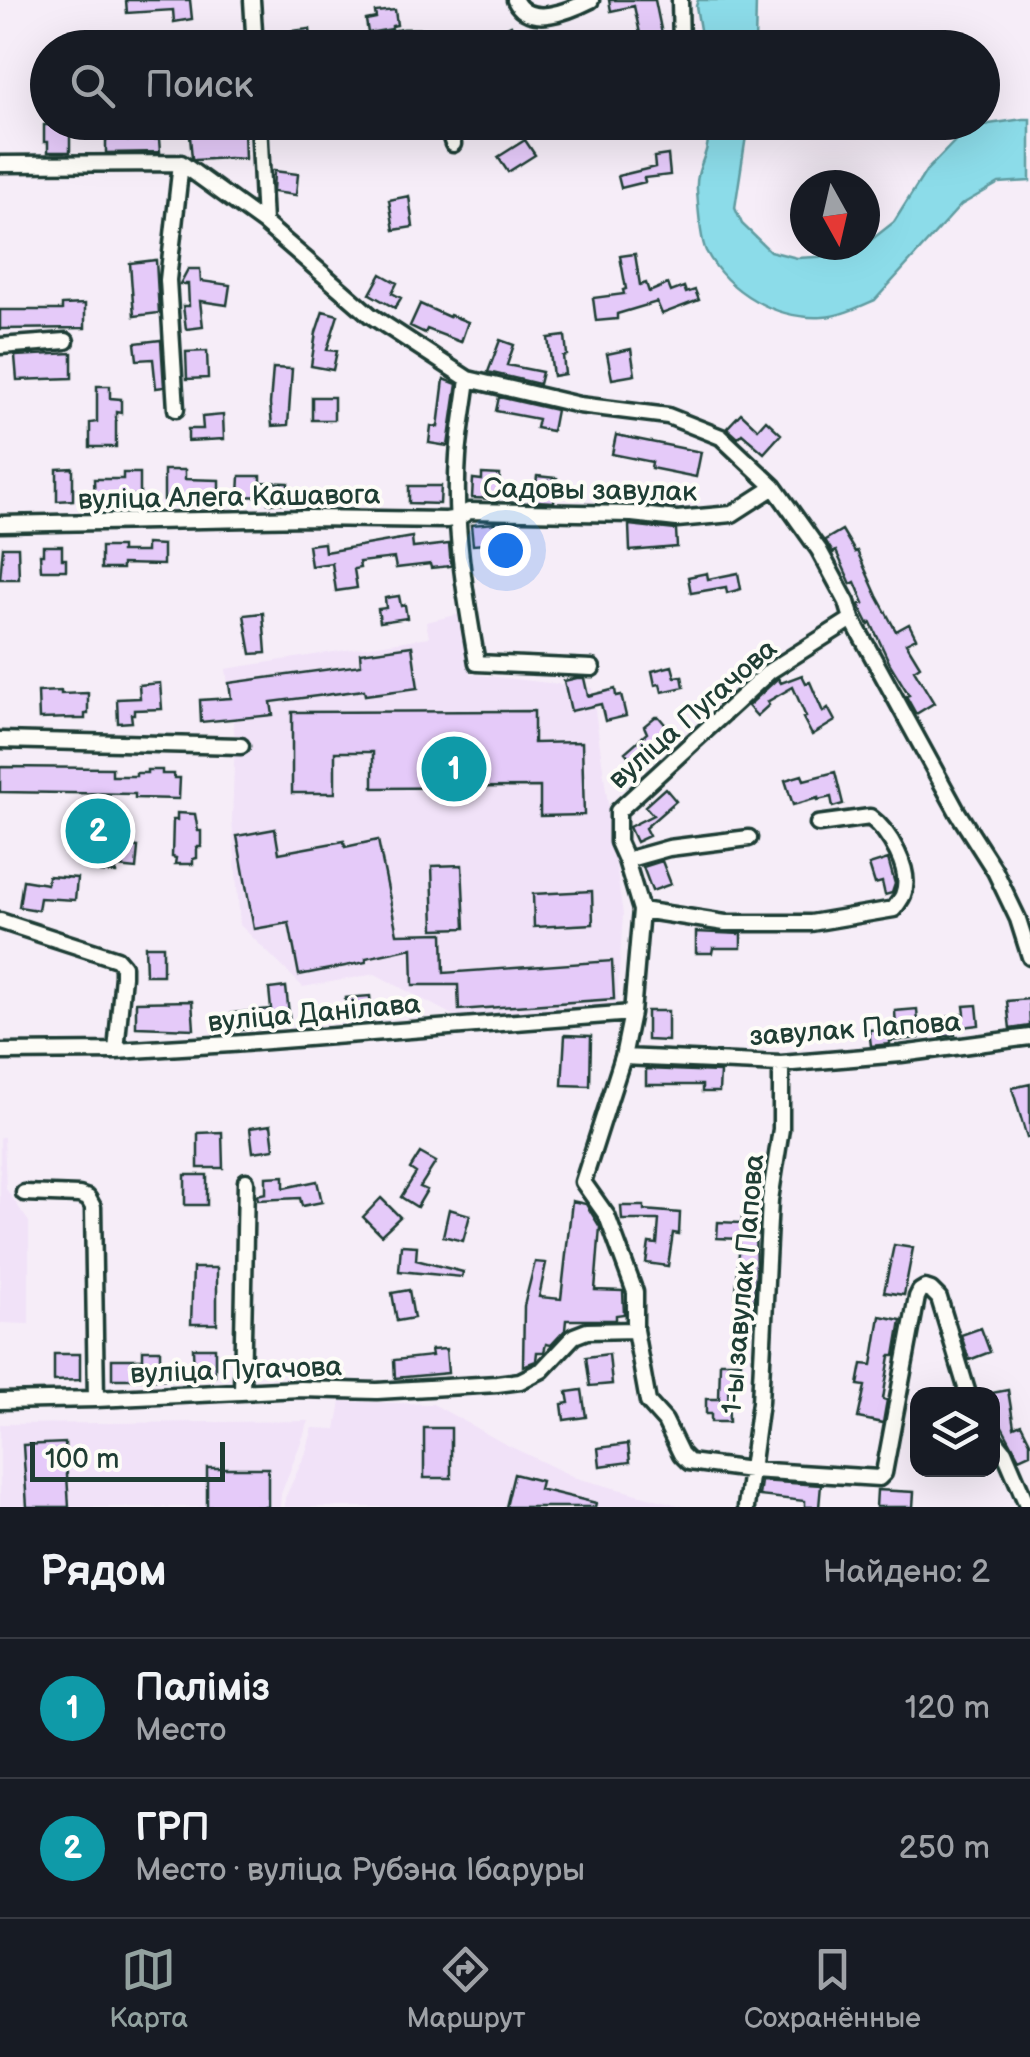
<!DOCTYPE html>
<html lang="ru">
<head>
<meta charset="utf-8">
<style>
	:root { --surface:#171b24; --page:#242831; --text:#f1f3f6; --muted:#9ea1a6; --line:#363941; --accent:#92a19f }
	body { margin:0; font-family:"Balsamiq Sans",sans-serif; background:var(--page); color:var(--text) }
	.controls { position:absolute; right:30px; bottom:30px; display:grid; overflow:hidden; border-radius:20px; box-shadow:0 10px 40px #0002 }
	.controls button { width:90px; height:90px; display:grid; place-items:center; padding:0; border:0; border-bottom:2px solid var(--line); background:var(--surface); color:var(--text); font:50px sans-serif }
	.compass { position:absolute; left:790px; top:170px; width:90px; height:90px; border-radius:50%; background:var(--surface); box-shadow:0 10px 40px #0002; rotate:172deg }
	.scale { position:absolute; left:30px; bottom:25px; width:195px; box-sizing:border-box; padding-left:10px; border:5px solid #1f3d34; border-top:0; font-size:28px; line-height:35px; white-space:nowrap; color:#1f3d34; -webkit-text-stroke:8px #fdfcf7; paint-order:stroke }
	.you { position:absolute; left:505px; top:550px; width:35px; height:35px; margin:-25px; border:8px solid #fff; border-radius:50%; background:#1a73e8; box-shadow:0 0 0 15px #1a73e833 }
	.badge { display:grid; place-items:center; width:65px; height:65px; border-radius:50%; background:var(--accent); color:#fff; font-size:32px; font-weight:700 }
	.pin { position:absolute; translate:-50% -50%; border:5px solid #fff; box-shadow:0 2px 10px #0006 }
	.list { margin:0; padding:0; list-style:none }
	h2 { display:flex; justify-content:space-between; align-items:center; height:130px; margin:0; padding:0 40px; font-size:42px }
	h2 small { font-size:32px; font-weight:400; color:var(--muted) }
	.list li { display:grid; grid-template-columns:65px 1fr auto; gap:30px; align-items:center; box-sizing:border-box; height:140px; padding:0 40px; border-top:2px solid var(--line) }
	.list b { display:block; font-size:38px; white-space:nowrap }
	.list p { margin:0; font-size:32px; white-space:nowrap; color:var(--muted) }
	.list em { font-size:32px; font-style:normal; color:var(--muted) }
	.icon { flex:none; width:55px; height:55px; fill:none; stroke:currentColor; stroke-width:2; stroke-linecap:round; stroke-linejoin:round }
	.map { position:relative; flex:none; width:1030px; height:1507px; overflow:hidden }
	.search { position:absolute; background:var(--surface); box-shadow:0 10px 40px #0002; left:30px; right:30px; top:30px; height:110px; display:flex; align-items:center; gap:25px; box-sizing:border-box; padding:0 35px; border-radius:55px; color:var(--muted); font-size:38px }
	.sheet { height:410px; background:var(--surface) }
	nav { display:flex; justify-content:space-around; align-items:center; box-sizing:border-box; height:140px; border-top:2px solid var(--line); background:var(--surface); font-size:28px; color:var(--muted) }
	nav a { display:grid; justify-items:center; gap:5px }
	nav .on { color:var(--accent) }
	.map>svg:first-child { display:block }
</style>
</head>
<body>
<div class="map">
<svg width="1030" height="1507" viewBox="0 0 1030 1507">
	<rect width="100%" height="100%" fill="#f6edf8"/>
	<filter id="ink" filterUnits="userSpaceOnUse"><feTurbulence type="fractalNoise" baseFrequency=".01" numOctaves="2"/><feDisplacementMap in="SourceGraphic" scale="20" xChannelSelector="R" yChannelSelector="G"/><feConvolveMatrix kernelMatrix="1 2 1 2 8 2 1 2 1" color-interpolation-filters="sRGB"/></filter>
	<g filter="url(#ink)">
		<path fill="#f1e2f8" d="M 460,614 L 471,674 L 592,688 L 623,915 L 617,1004 L 460,1019 L 375,974 L 303,987 L 240,925 L 232,820 L 235,738 L 226,669 L 429,637 L 426,622 Z
			M 0,1137 L 4,1137 L 6,1189 L 29,1222 L 29,1324 L 0,1323 Z
			M 341,1401 L 433,1404 L 503,1443 L 576,1478 L 686,1507 L 285,1507 L 285,1498 L 305,1455 L 313,1428 L 336,1429 Z
			M 309,1421 L 281,1494 L 280,1507 L 0,1507 L 0,1424 Z"/>
		<path fill="#8cdce9" stroke="#609ca1" stroke-width="2.5" d="M 698,0 L 756,0 L 755,47 L 703,47 L 696,6 Z
			M 1023,119 L 1030,119 L 1030,181 L 999,183 L 961,205 L 875,300 C 859,307 840,316 823,317 C 776,320 728,292 706,251 C 700,238 698,206 697,190 C 695,163 714,153 706,123 L 748,123 L 735,208 L 742,224 L 770,251 L 797,258 L 852,255 L 894,222 L 926,171 L 958,138 L 989,124 Z"/>
		<path fill="#e5caf9" stroke="#1f3d34" stroke-width="2.5" d="M 126,0 L 190,0 L 192,19 L 174,22 L 173,10 L 127,13 Z
			M 609,0 L 655,0 L 662,34 L 641,38 L 634,6 L 611,11 Z
			M 395,10 L 397,25 L 392,26 L 392,29 L 368,33 L 366,20 L 376,18 L 375,12 Z
			M 511,25 L 515,33 L 524,29 L 533,48 L 466,48 L 470,46 L 467,39 L 485,32 L 487,37 Z
			M 310,29 L 312,45 L 266,48 L 265,34 Z
			M 212,124 L 212,130 L 244,129 L 245,159 L 229,158 L 195,160 L 192,158 L 189,126 Z
			M 44,125 L 70,125 L 70,152 L 48,152 L 48,142 L 44,142 Z
			M 128,139 L 128,141 L 159,139 L 160,152 L 106,153 L 106,140 Z
			M 525,140 L 535,155 L 508,172 L 498,157 Z
			M 668,155 L 670,175 L 644,178 L 645,182 L 621,188 L 618,176 L 655,167 L 654,157 Z
			M 274,171 L 298,174 L 296,195 L 273,192 Z
			M 409,196 L 413,227 L 394,230 L 389,200 Z
			M 635,254 L 640,285 L 646,283 L 649,292 L 668,284 L 671,292 L 684,287 L 686,293 L 695,290 L 699,300 L 662,314 L 657,302 L 617,314 L 617,319 L 596,321 L 593,298 L 624,294 L 623,290 L 626,289 L 620,256 Z
			M 156,260 L 159,313 L 134,316 L 130,263 Z
			M 188,269 L 200,269 L 201,281 L 230,285 L 227,305 L 200,301 L 203,327 L 186,329 L 183,306 L 189,306 L 188,284 L 180,284 Z
			M 381,274 L 397,283 L 392,293 L 401,298 L 395,308 L 370,294 Z
			M 85,304 L 85,328 L 0,329 L 0,310 L 62,310 L 62,305 Z
			M 420,304 L 449,317 L 450,315 L 468,322 L 461,342 L 427,329 L 425,333 L 410,326 Z
			M 323,311 L 338,315 L 327,350 L 337,351 L 333,370 L 311,366 L 316,332 Z
			M 565,336 L 567,355 L 563,356 L 565,374 L 553,376 L 548,338 Z
			M 161,340 L 164,387 L 156,388 L 153,359 L 137,360 L 135,343 Z
			M 500,340 L 514,345 L 507,365 L 542,372 L 539,384 L 488,372 Z
			M 631,349 L 635,375 L 612,379 L 607,354 Z
			M 207,351 L 208,378 L 187,379 L 186,352 Z
			M 72,353 L 72,378 L 17,380 L 15,356 Z
			M 273,368 L 292,369 L 288,425 L 272,426 L 270,404 Z
			M 444,379 L 457,384 L 448,446 L 429,443 L 431,426 L 438,427 Z
			M 97,386 L 110,386 L 110,398 L 121,399 L 121,413 L 116,412 L 116,447 L 90,447 L 90,423 L 97,422 Z
			M 312,397 L 334,397 L 334,420 L 312,420 Z
			M 499,397 L 556,410 L 552,431 L 536,428 L 538,419 L 496,411 Z
			M 741,413 L 758,429 L 766,420 L 781,434 L 764,453 L 742,434 L 738,438 L 727,428 Z
			M 223,415 L 224,439 L 188,441 L 188,429 L 203,429 L 202,417 Z
			M 616,435 L 701,452 L 696,477 L 651,468 L 652,462 L 612,454 Z
			M 73,468 L 73,500 L 57,501 L 57,469 Z
			M 164,470 L 185,470 L 185,479 L 219,480 L 219,500 L 164,500 Z
			M 123,473 L 140,473 L 140,496 L 110,495 L 110,502 L 95,503 L 94,479 L 123,479 Z
			M 482,474 L 500,475 L 498,499 L 472,498 L 473,479 L 482,480 Z
			M 240,476 L 261,476 L 261,482 L 288,483 L 288,503 L 268,503 L 269,497 L 239,496 Z
			M 537,476 L 557,478 L 554,502 L 534,501 Z
			M 409,486 L 441,486 L 440,504 L 409,503 Z
			M 651,492 L 675,493 L 674,508 L 623,503 L 622,497 L 650,495 Z
			M 496,523 L 498,543 L 473,545 L 471,525 Z
			M 629,525 L 676,530 L 677,547 L 630,551 Z
			M 842,530 L 855,552 L 857,551 L 877,596 L 896,631 L 909,624 L 916,638 L 906,643 L 920,666 L 914,670 L 934,703 L 916,714 L 906,696 L 909,695 L 890,664 L 871,623 L 869,625 L 859,605 L 864,603 L 855,582 L 851,584 L 836,551 L 833,553 L 825,540 Z
			M 412,537 L 413,548 L 449,544 L 451,566 L 431,568 L 430,564 L 396,568 L 394,558 L 359,562 L 360,568 L 354,569 L 357,588 L 336,591 L 332,563 L 311,566 L 308,545 L 324,543 L 325,552 Z
			M 146,544 L 163,545 L 163,565 L 122,564 L 122,569 L 101,569 L 101,547 L 121,547 L 121,552 L 146,552 Z
			M 43,546 L 62,546 L 62,559 L 66,559 L 66,570 L 41,570 L 40,554 L 43,554 Z
			M 3,547 L 18,547 L 19,579 L 0,579 Z
			M 707,573 L 708,579 L 738,573 L 741,589 L 727,593 L 726,587 L 691,593 L 688,577 Z
			M 399,596 L 401,606 L 405,605 L 407,618 L 380,622 L 378,609 L 386,608 L 385,598 Z
			M 263,613 L 266,653 L 251,654 L 244,615 Z
			M 412,646 L 418,688 L 365,695 L 364,690 L 271,702 L 273,715 L 201,722 L 200,700 L 231,698 L 229,683 L 361,665 L 360,653 Z
			M 672,666 L 675,677 L 682,676 L 684,687 L 662,692 L 660,684 L 655,685 L 652,671 Z
			M 802,675 L 806,683 L 810,682 L 823,712 L 828,708 L 835,721 L 812,735 L 803,718 L 806,717 L 793,687 L 767,702 L 769,705 L 757,716 L 748,706 L 778,678 L 781,683 Z
			M 577,678 L 584,678 L 588,696 L 615,689 L 616,696 L 621,695 L 626,716 L 605,721 L 601,704 L 571,711 L 564,681 Z
			M 160,683 L 162,709 L 134,710 L 134,714 L 131,714 L 132,722 L 118,723 L 117,699 L 140,698 L 139,685 Z
			M 61,691 L 61,694 L 88,693 L 88,714 L 85,714 L 85,719 L 74,719 L 74,718 L 39,719 L 38,692 Z
			M 534,711 L 534,743 L 582,742 L 584,815 L 540,816 L 540,787 L 373,788 L 373,752 L 335,752 L 335,793 L 292,793 L 292,712 Z
			M 655,717 L 659,717 L 669,729 L 646,749 L 652,755 L 639,768 L 625,752 L 647,733 L 644,726 Z
			M 0,767 L 112,768 L 112,776 L 136,776 L 136,773 L 147,773 L 147,770 L 162,770 L 162,774 L 174,774 L 174,778 L 180,778 L 179,799 L 135,798 L 135,794 L 0,792 Z
			M 835,772 L 843,804 L 833,807 L 831,797 L 818,800 L 818,798 L 793,805 L 785,780 L 802,775 L 804,780 Z
			M 665,788 L 676,801 L 645,828 L 649,836 L 636,842 L 629,827 L 653,815 L 645,806 Z
			M 177,813 L 195,814 L 198,831 L 201,831 L 201,847 L 197,847 L 197,858 L 193,859 L 193,864 L 175,864 L 176,858 L 172,857 L 173,820 L 177,820 Z
			M 275,829 L 279,853 L 344,841 L 345,847 L 378,840 L 397,934 L 443,933 L 444,973 L 612,961 L 614,999 L 459,1010 L 458,985 L 413,985 L 412,948 L 366,958 L 366,962 L 299,975 L 289,923 L 254,929 L 237,836 Z
			M 102,844 L 138,847 L 136,869 L 116,867 L 116,873 L 100,872 Z
			M 888,859 L 895,884 L 892,893 L 885,895 L 882,882 L 875,884 L 869,865 Z
			M 662,861 L 671,884 L 652,891 L 643,867 Z
			M 462,865 L 465,928 L 434,929 L 432,866 Z
			M 48,876 L 77,878 L 75,900 L 40,898 L 38,910 L 19,907 L 23,880 L 47,884 Z
			M 592,891 L 593,924 L 534,927 L 533,894 Z
			M 696,932 L 741,934 L 741,948 L 713,948 L 712,953 L 696,953 Z
			M 145,946 L 163,946 L 163,975 L 146,975 Z
			M 286,987 L 290,1023 L 233,1031 L 232,1013 L 271,1009 L 269,989 Z
			M 370,996 L 372,1015 L 347,1017 L 345,998 Z
			M 1029,999 L 1030,1026 L 1010,1029 L 1007,1001 Z
			M 192,1001 L 194,1029 L 136,1027 L 136,1002 Z
			M 977,1005 L 979,1025 L 953,1028 L 955,1035 L 941,1037 L 940,1033 L 919,1036 L 919,1038 L 890,1041 L 890,1044 L 871,1046 L 869,1030 L 896,1028 L 895,1011 L 917,1009 L 918,1022 L 965,1014 L 964,1006 Z
			M 647,1011 L 668,1011 L 668,1041 L 647,1040 Z
			M 565,1035 L 591,1036 L 590,1086 L 562,1085 Z
			M 646,1069 L 720,1072 L 719,1092 L 702,1092 L 702,1085 L 646,1085 Z
			M 1030,1084 L 1030,1137 L 1027,1138 L 1012,1088 Z
			M 271,1125 L 274,1149 L 253,1152 L 250,1128 Z
			M 222,1132 L 223,1168 L 198,1168 L 198,1133 Z
			M 420,1153 L 436,1162 L 420,1187 L 427,1190 L 417,1207 L 401,1197 L 416,1173 L 410,1169 Z
			M 185,1175 L 207,1175 L 207,1205 L 185,1205 Z
			M 284,1176 L 284,1188 L 317,1181 L 322,1202 L 302,1206 L 300,1198 L 258,1200 L 257,1195 L 266,1193 L 266,1177 Z
			M 381,1198 L 400,1217 L 381,1235 L 363,1217 Z
			M 572,1201 L 586,1204 L 600,1227 L 595,1290 L 623,1291 L 624,1314 L 616,1315 L 616,1320 L 566,1320 L 565,1330 L 551,1345 L 546,1344 L 544,1352 L 537,1352 L 536,1361 L 523,1366 L 524,1306 L 535,1262 L 546,1263 L 539,1297 L 561,1299 Z
			M 747,1205 L 759,1205 L 758,1226 L 755,1226 L 756,1273 L 752,1322 L 740,1321 L 741,1307 L 735,1306 L 740,1239 L 717,1238 L 718,1222 L 742,1223 L 742,1217 L 747,1217 Z
			M 621,1206 L 644,1206 L 644,1210 L 680,1213 L 679,1234 L 673,1233 L 668,1266 L 646,1263 L 649,1243 L 657,1244 L 659,1220 L 622,1220 Z
			M 449,1209 L 470,1215 L 463,1241 L 443,1236 Z
			M 401,1245 L 417,1246 L 416,1260 L 463,1272 L 462,1277 L 399,1271 Z
			M 894,1245 L 913,1248 L 904,1295 L 884,1292 Z
			M 193,1268 L 217,1268 L 217,1324 L 191,1324 Z
			M 409,1290 L 414,1318 L 397,1321 L 392,1293 Z
			M 880,1316 L 901,1320 L 895,1356 L 890,1356 L 883,1399 L 887,1400 L 883,1423 L 858,1418 L 865,1386 L 858,1385 L 862,1364 L 872,1365 Z
			M 981,1328 L 990,1352 L 969,1360 L 961,1335 Z
			M 193,1348 L 215,1348 L 215,1376 L 194,1377 Z
			M 446,1349 L 448,1373 L 395,1378 L 394,1360 L 432,1356 L 431,1350 Z
			M 143,1350 L 160,1350 L 160,1366 L 171,1366 L 171,1379 L 112,1379 L 112,1359 L 143,1359 Z
			M 54,1354 L 80,1354 L 80,1380 L 54,1381 Z
			M 609,1354 L 612,1384 L 590,1386 L 586,1357 Z
			M 720,1362 L 741,1362 L 740,1383 L 728,1383 L 729,1422 L 711,1422 L 711,1414 L 706,1414 L 706,1399 L 719,1399 Z
			M 582,1390 L 586,1417 L 564,1420 L 562,1404 L 569,1403 L 567,1392 Z
			M 1008,1390 L 1014,1427 L 1021,1424 L 1030,1442 L 1030,1453 L 1019,1458 L 997,1417 L 992,1393 Z
			M 424,1428 L 451,1428 L 451,1478 L 424,1478 Z
			M 65,1443 L 69,1507 L 27,1507 L 23,1445 Z
			M 628,1444 L 630,1462 L 600,1466 L 598,1448 Z
			M 207,1468 L 268,1468 L 268,1507 L 207,1507 Z
			M 514,1474 L 541,1481 L 539,1489 L 596,1503 L 595,1507 L 506,1507 Z
			M 761,1481 L 821,1485 L 819,1507 L 805,1507 L 805,1501 L 759,1496 Z
			M 877,1490 L 914,1492 L 913,1507 L 876,1507 Z"/>
		<g fill="none" stroke-linecap="round" stroke-linejoin="round">
			<g stroke="#1f3d34" stroke-width="21">
				<path id="street" d="M 252,0 L 255,48
					M 515,0 C 528,29 571,10 591,0
					M 680,0 L 681,48
					M 343,48 L 404,38 L 419,38 L 422,48
					M 259,122 L 264,223
					M 446,122 L 453,144
					M 0,164 L 181,163 L 264,223 L 370,315 L 468,379 L 579,405 L 668,416 L 721,437 L 774,487 L 819,550 L 847,602 L 852,619 L 958,813 L 995,871 L 1018,919 L 1030,957
					M 0,346 L 66,341
					M 468,379 C 465,404 460,430 458,456 C 453,525 465,595 477,663 L 592,668
					M 176,409 L 168,280 L 181,163
					M 0,524 L 309,518 L 446,520 L 458,518 L 469,511 L 632,514 L 677,519 L 732,514 L 774,487
					M 852,619 L 770,671 L 618,811 L 618,842 L 626,860 L 641,910 L 632,1013 L 623,1057 L 583,1182 L 607,1216 L 635,1292 L 635,1330 L 648,1402 L 665,1421 L 681,1454 L 689,1462 L 750,1470 L 879,1478 L 884,1473 L 917,1297 L 920,1291 L 925,1288 L 931,1290 L 939,1298 L 968,1394
					M 0,740 L 241,746
					M 626,860 L 669,848 L 749,838
					M 641,910 L 725,923 L 811,923 L 894,909 C 897,904 901,900 903,895 C 913,871 889,831 870,817 L 818,824
					M 0,921 L 117,959 L 123,966 L 123,976 L 116,1051
					M 0,1052 L 116,1051 L 231,1044 L 632,1013
					M 623,1057 L 781,1064 L 901,1054 L 1030,1037
					M 24,1193 L 79,1195 L 88,1198 L 93,1207 L 96,1399
					M 242,1392 L 246,1181
					M 0,1401 L 96,1399 L 300,1389 L 377,1391 L 497,1384 L 520,1381 L 542,1370 L 574,1336 L 587,1331 L 635,1330
					M 992,1436 L 1004,1451 L 1028,1507
					M 746,1507 L 760,1402 L 770,1200 L 781,1129 L 781,1064"/>
			</g>
			<use href="#street" stroke="#fdfcf7" stroke-width="14"/>
		</g>
	</g>
	<g text-anchor="middle" stroke-width="8" stroke-linejoin="round" paint-order="stroke">
		<g font-size="28" fill="#1f3d34" stroke="#fdfcf7">
			<text transform="translate(590 489) rotate(1)" y="10">Садовы завулак</text>
			<text transform="translate(229 496) rotate(-1)" y="10">вуліца Алега Кашавога</text>
			<text transform="translate(692 713) rotate(-41)" y="10">вуліца Пугачова</text>
			<text transform="translate(314 1012) rotate(-5)" y="10">вуліца Данілава</text>
			<text transform="translate(855 1028) rotate(-4)" y="10">завулак Папова</text>
			<text transform="translate(742 1284) rotate(-85)" y="10">1-ы завулак Папова</text>
			<text transform="translate(236 1369) rotate(-2)" y="10">вуліца Пугачова</text>
		</g>
	</g>
</svg>
<div class="controls">
<button><svg class="icon" aria-label="layers" viewBox="0 0 24 24"><path d="M12 4l9 5-9 5-9-5zM3 14l9 5 9-5"/></svg></button>
</div>
<svg class="compass" viewBox="-18 -18 36 36"><path d="M0-13l5 13h-10z" fill="#e53935"/><path d="M0 13l5-13h-10z" fill="#9ea1a6"/></svg>
<div class="scale">100 m</div>
<div class="you"></div>
<div class="pin badge" style="left:454px;top:769px;background:#0f9aa8">1</div>
<div class="pin badge" style="left:98px;top:831px;background:#0f9aa8">2</div>
<div class="search"><svg class="icon" aria-label="search" viewBox="0 0 24 24"><circle cx="10" cy="10" r="6"/><path d="M15 15l6 6"/></svg>Поиск</div>
</div>
<section class="sheet">
<h2>Рядом<small>Найдено: 2</small></h2>
<ul class="list">
<li><span class="badge" style="background:#0f9aa8">1</span><div><b>Паліміз</b><p>Место</p></div><em>120 m</em></li>
<li><span class="badge" style="background:#0f9aa8">2</span><div><b>ГРП</b><p>Место · вуліца Рубэна Ібаруры</p></div><em>250 m</em></li>
</ul>
</section>
<nav>
<a class="on"><svg class="icon" aria-label="map" viewBox="0 0 24 24"><path d="M3 6l6-2 6 2 6-2v14l-6 2-6-2-6 2zM9 4v14M15 6v14"/></svg>Карта</a>
<a><svg class="icon" aria-label="directions" viewBox="0 0 24 24"><path d="M12 3l9 9-9 9-9-9zM9 14v-3h6M13 9l2 2-2 2"/></svg>Маршрут</a>
<a><svg class="icon" aria-label="saved" viewBox="0 0 24 24"><path d="M7 4h10v16l-5-4-5 4z"/></svg>Сохранённые</a>
</nav>
</body>
</html>
